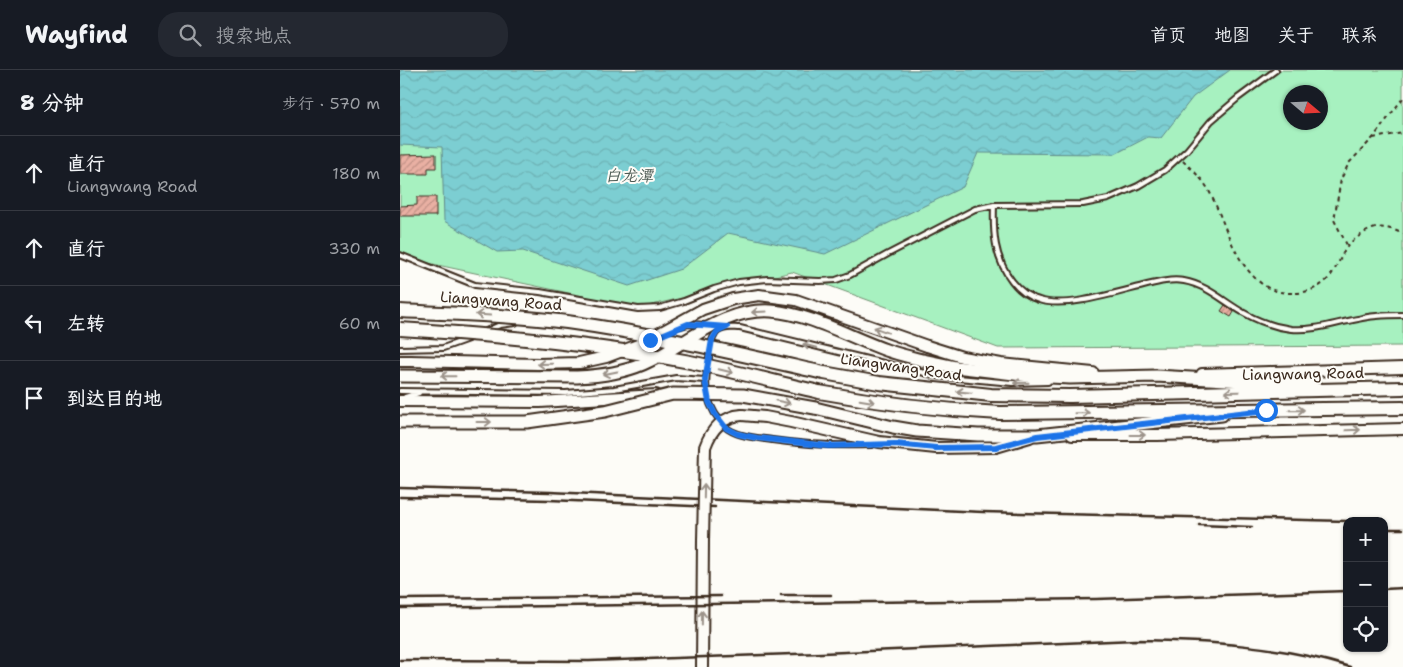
<!DOCTYPE html>
<html lang="zh">
<head>
<meta charset="utf-8">
<style>
	:root { --surface:#171b24; --page:#242831; --text:#f1f3f6; --muted:#9ea1a6; --line:#363941 }
	body { margin:0; font-family:"Shantell Sans","LXGW WenKai TC",sans-serif; background:var(--page); color:var(--text) }
	.controls { position:absolute; right:15px; bottom:15px; display:grid; overflow:hidden; border-radius:10px; box-shadow:0 1px 4px #0004 }
	.controls button { width:45px; height:45px; display:grid; place-items:center; padding:0; border:0; border-bottom:1px solid var(--line); background:var(--surface); color:var(--text); font:25px sans-serif }
	.compass { position:absolute; left:883px; top:15px; width:45px; height:45px; border-radius:50%; background:var(--surface); box-shadow:0 1px 4px #0004; rotate:109deg }
	.stop { position:absolute; width:15px; height:15px; margin:-11px; border:4px solid #1a73e8; border-radius:50%; background:#fff }
	.stop.end { background:#1a73e8; border-color:#fff; box-shadow:0 1px 5px #0008 }
	.list { margin:0; padding:0; list-style:none }
	h2 { display:flex; justify-content:space-between; align-items:center; height:65px; margin:0; padding:0 20px; font-size:21px }
	h2 small { font-size:16px; font-weight:400; color:var(--muted) }
	.list li { display:grid; grid-template-columns:32px 1fr auto; gap:15px; align-items:center; box-sizing:border-box; height:75px; padding:0 20px; border-top:1px solid var(--line) }
	.list b { display:block; font-size:19px; white-space:nowrap }
	.list p { margin:0; font-size:16px; white-space:nowrap; color:var(--muted) }
	.list em { font-size:16px; font-style:normal; color:var(--muted) }
	.icon { flex:none; width:28px; height:28px; fill:none; stroke:currentColor; stroke-width:2; stroke-linecap:round; stroke-linejoin:round }
	.map { position:relative; flex:none; width:1003px; height:597px; overflow:hidden }
	header { display:flex; align-items:center; gap:30px; box-sizing:border-box; height:70px; padding:0 25px; background:var(--surface); border-bottom:1px solid var(--line) }
	header strong { font-size:24px }
	nav { display:flex; gap:28px; margin-inline-start:auto; font-size:18px }
	.search { width:350px; height:45px; background:var(--page); display:flex; align-items:center; gap:12px; box-sizing:border-box; padding:0 18px; border-radius:20px; color:var(--muted); font-size:19px }
	main { display:flex }
	aside { flex:1; background:var(--surface) }
	.map>svg:first-child { display:block }
</style>
</head>
<body>
<header>
<strong>Wayfind</strong>
<div class="search"><svg class="icon" aria-label="search" viewBox="0 0 24 24"><circle cx="10" cy="10" r="6"/><path d="M15 15l6 6"/></svg>搜索地点</div>
<nav><a>首页</a><a>地图</a><a>关于</a><a>联系</a></nav>
</header>
<main>
<aside>
<h2>8 分钟<small>步行 · 570 m</small></h2>
<ul class="list">
<li><svg class="icon" aria-label="ahead" viewBox="0 0 24 24"><path d="M12 20V5M6 11l6-6 6 6"/></svg><div><b>直行</b><p>Liangwang Road</p></div><em>180 m</em></li>
<li><svg class="icon" aria-label="ahead" viewBox="0 0 24 24"><path d="M12 20V5M6 11l6-6 6 6"/></svg><div><b>直行</b></div><em>330 m</em></li>
<li><svg class="icon" aria-label="left" viewBox="0 0 24 24"><path d="M17 20v-9H6M10 6l-5 5 5 5"/></svg><div><b>左转</b></div><em>60 m</em></li>
<li><svg class="icon" aria-label="arrive" viewBox="0 0 24 24"><path d="M6 21V4h12l-3 4 3 4H6"/></svg><div><b>到达目的地</b></div></li>
</ul>
</aside>
<div class="map">
<svg width="1003" height="597" viewBox="0 0 1003 597">
	<defs>
		<pattern id="water-waves" width="16" height="10" patternUnits="userSpaceOnUse" patternTransform="scale(1.25)"><rect width="16" height="10" fill="#7cced2"/><path d="M0 5q4-4 8 0t8 0" fill="none" stroke="#6cb1b4"/></pattern>
		<pattern id="building-hatch" width="6" height="6" patternUnits="userSpaceOnUse" patternTransform="scale(1.25)"><rect width="6" height="6" fill="#e9b0a3"/><path d="M-1 1l2-2M0 6l6-6M5 7l2-2" fill="none" stroke="#be8f84"/></pattern>
	</defs>
	<rect width="100%" height="100%" fill="#fdfcf7"/>
	<filter id="ink" filterUnits="userSpaceOnUse"><feTurbulence type="fractalNoise" baseFrequency=".02" numOctaves="2"/><feDisplacementMap in="SourceGraphic" scale="10" xChannelSelector="R" yChannelSelector="G"/><feConvolveMatrix kernelMatrix="1 2 1 2 8 2 1 2 1" color-interpolation-filters="sRGB"/></filter>
	<g filter="url(#ink)">
		<path fill="#a7f1c0" stroke="#718e6f" fill-rule="evenodd" d="M 0,0 L 1003,0 L 1003,276 L 598,278 L 392,202 L 239,238 L 0,187 ZM 891,22 L 921,22 L 921,52 L 891,52 Z"/>
		<path fill="url(#water-waves)" stroke="#628c8a" d="M 0,0 L 830,0 L 793,27 L 761,68 L 748,67 L 715,84 L 578,83 L 563,117 L 425,184 L 328,163 L 281,199 L 229,216 L 123,181 L 97,182 L 44,151 L 42,77 L 0,75 Z"/>
		<path fill="url(#building-hatch)" stroke="#3b2a1e" d="M 36,84 L 36,98 L 28,98 L 28,104 L 0,104 L 0,85 Z
			M 17,127 L 36,127 L 36,146 L 0,146 L 0,136 L 17,135 Z
			M 825,235 L 834,242 L 831,247 L 821,241 Z"/>
		<g fill="none" stroke-linecap="round" stroke-linejoin="round">
			<g stroke="#3b2a1e" stroke-width="8">
				<path id="service" d="M 594,135 C 593,162 594,188 612,211 C 619,220 627,227 639,230 C 666,239 718,222 747,215 C 759,212 771,209 784,211 C 807,215 824,232 844,243 C 858,251 875,257 891,259 C 914,261 935,253 958,249 C 973,245 988,245 1003,245
					M 0,185 L 75,215 L 140,222 L 238,239 L 260,238 L 284,231 L 314,219 L 339,212 L 367,209 L 420,211 L 436,210 L 450,205 L 488,184 L 575,139 L 594,135 L 683,134 L 708,129 L 738,116 L 765,100 L 787,80 L 811,51 L 838,28 L 876,0
					M 280,256 L 288,254 L 308,255
					M 86,261 L 100,255 L 115,253
					M 0,279 L 43,278 L 68,269
					M 0,321 L 166,323 L 214,319 L 276,308 L 305,310
					M 5,327 L 19,323
					M 472,375 C 438,376 406,375 372,370 C 358,368 340,367 328,359 C 325,357 322,354 320,351 C 302,328 305,308 310,282 C 311,275 312,265 318,261 C 325,256 332,258 340,258 L 537,306 L 612,313 L 648,312"/>
			</g>
			<g stroke="#3b2a1e" stroke-width="14">
				<path id="tertiary" d="M 527,276 L 562,287 L 601,294 L 693,303
					M 0,291 L 10,291
					M 802,304 L 1003,298
					M 0,331 L 140,332 L 256,325
					M 342,345 L 365,347 L 391,352 L 479,372 L 536,378 L 596,377 L 630,367
					M 672,365 L 757,365 L 1003,359
					M 302,597 L 303,470"/>
			</g>
			<g stroke="#3b2a1e" stroke-width="15">
				<path id="secondary" d="M 522,290 L 555,297 L 630,306 L 670,308 L 756,306 L 912,315
					M 415,338 L 493,357 L 517,361 L 578,365 L 637,365 L 822,345"/>
			</g>
			<g stroke="#3b2a1e" stroke-width="16">
				<path id="primary" d="M 424,303 L 479,313 L 591,325 L 670,326 L 1003,318
					M 419,322 C 479,333 539,340 600,343 L 1003,338"/>
			</g>
			<path stroke="#3b2a1e" stroke-width="2" stroke-dasharray="4 4" stroke-linecap="butt" d="M 973,68 L 1003,63
				M 783,91 C 791,99 802,108 808,119 C 825,150 832,191 862,214 C 870,220 880,223 890,223 C 910,224 927,215 936,197 C 940,191 942,183 947,177 C 949,173 954,170 958,167 C 973,155 986,155 1003,164
				M 947,175 L 934,150 L 941,109 L 949,93 L 973,68 L 1003,28"/>
			<use href="#service" stroke="#fdfcf7" stroke-width="4"/>
			<use href="#tertiary" stroke="#fdfcf7" stroke-width="10"/>
			<use href="#secondary" stroke="#fdfcf7" stroke-width="11"/>
			<use href="#primary" stroke="#fdfcf7" stroke-width="12"/>
			<path stroke="#3b2a1e" stroke-width="2.5" d="M 0,418 L 150,422 L 583,442 L 947,451
				M 0,427 L 149,430 L 315,437
				M 799,455 L 852,457
				M 984,459 L 1003,459
				M 984,519 L 1003,518
				M 381,525 L 431,525
				M 0,529 L 321,526
				M 0,538 L 696,529 L 947,521
				M 0,590 L 189,591 L 422,583 L 735,570 C 807,571 880,575 950,597"/>
			<g stroke="#3b2a1e" stroke-width="14" stroke-linecap="butt">
				<path id="tertiary-bridge" d="M 10,291 L 138,294 L 179,293 L 206,287 L 238,275 L 303,239 L 333,229 L 359,225 L 396,230 L 527,276
					M 303,470 L 305,377 C 311,360 323,346 342,345"/>
			</g>
			<g stroke="#3b2a1e" stroke-width="15" stroke-linecap="butt">
				<path id="secondary-bridge" d="M 0,306 L 177,307 C 199,306 222,303 243,294 C 285,276 322,238 371,241 C 411,244 449,267 486,280 C 497,284 510,287 522,290
					M 0,352 L 127,352 L 205,341 L 273,324 L 343,325 L 415,338"/>
			</g>
			<g stroke="#3b2a1e" stroke-width="16" stroke-linecap="butt">
				<path id="primary-bridge" d="M 0,241 C 56,244 112,245 167,252 C 254,264 339,284 424,303
					M 0,259 C 97,265 194,274 290,292 C 333,301 376,312 419,322"/>
			</g>
			<use href="#tertiary-bridge" stroke="#fdfcf7" stroke-width="10"/>
			<use href="#secondary-bridge" stroke="#fdfcf7" stroke-width="11"/>
			<use href="#primary-bridge" stroke="#fdfcf7" stroke-width="12"/>
		</g>
		<defs><path id="oneway-shaft" d="M-6 0H5M1.5-3L5.5 0L1.5 3" fill="none" stroke-width="1.6" stroke-linecap="round" stroke-linejoin="round" transform="scale(1.25)"/></defs>
		<g stroke="#9c938a">
			<use href="#oneway-shaft" transform="translate(359 242) rotate(177)"/>
			<use href="#oneway-shaft" transform="translate(83 245) rotate(-176)"/>
			<use href="#oneway-shaft" transform="translate(481 260) rotate(-160)"/>
			<use href="#oneway-shaft" transform="translate(410 276) rotate(-165)"/>
			<use href="#oneway-shaft" transform="translate(145 294) rotate(179)"/>
			<use href="#oneway-shaft" transform="translate(326 301) rotate(13)"/>
			<use href="#oneway-shaft" transform="translate(210 303) rotate(168)"/>
			<use href="#oneway-shaft" transform="translate(48 306) rotate(-179)"/>
			<use href="#oneway-shaft" transform="translate(621 313) rotate(179)"/>
			<use href="#oneway-shaft" transform="translate(564 322) rotate(-175)"/>
			<use href="#oneway-shaft" transform="translate(832 322) rotate(179)"/>
			<use href="#oneway-shaft" transform="translate(467 331) rotate(10)"/>
			<use href="#oneway-shaft" transform="translate(383 332) rotate(11)"/>
			<use href="#oneway-shaft" transform="translate(897 340) rotate(-1)"/>
			<use href="#oneway-shaft" transform="translate(682 343) rotate(-1)"/>
			<use href="#oneway-shaft" transform="translate(84 352)"/>
			<use href="#oneway-shaft" transform="translate(953 360) rotate(-2)"/>
			<use href="#oneway-shaft" transform="translate(738 365)"/>
			<use href="#oneway-shaft" transform="translate(304 421) rotate(-89)"/>
			<use href="#oneway-shaft" transform="translate(302 548) rotate(-89)"/>
		</g>
	</g>
	<g fill="none" stroke-linecap="round" stroke-linejoin="round" filter="url(#ink)">
		<path stroke="#1a73e8" stroke-width="6" d="M 250,270 L 288,254 L 327,257 L 317,262 L 312,270 L 305,310 L 309,332 L 315,344 L 326,358 L 338,364 L 357,368 L 428,376 L 495,374 L 536,378 L 596,377 L 637,366 L 866,340"/>
	</g>
	<g text-anchor="middle" stroke-width="4" stroke-linejoin="round" paint-order="stroke">
		<g font-size="15" fill="#3b2a1e" stroke="#fdfcf7">
			<text transform="translate(101 231) rotate(4)" y="5">Liangwang Road</text>
			<text transform="translate(501 297) rotate(8)" y="5">Liangwang Road</text>
			<text transform="translate(903 304) rotate(-1)" y="5">Liangwang Road</text>
		</g>
		<g font-size="16" font-style="italic" fill="#4e5b54" stroke="#fdfcf7">
			<text x="229" y="111">白龙潭</text>
		</g>
	</g>
</svg>
<div class="controls">
<button>+</button>
<button>−</button>
<button><svg class="icon" aria-label="locate" viewBox="0 0 24 24"><circle cx="12" cy="12" r="6"/><path d="M12 2v4M12 18v4M2 12h4M18 12h4"/></svg></button>
</div>
<svg class="compass" viewBox="-18 -18 36 36"><path d="M0-13l5 13h-10z" fill="#e53935"/><path d="M0 13l5-13h-10z" fill="#9ea1a6"/></svg>
<div class="stop" style="left:866px;top:340px"></div>
<div class="stop end" style="left:250px;top:270px"></div>
</div>
</main>
</body>
</html>
